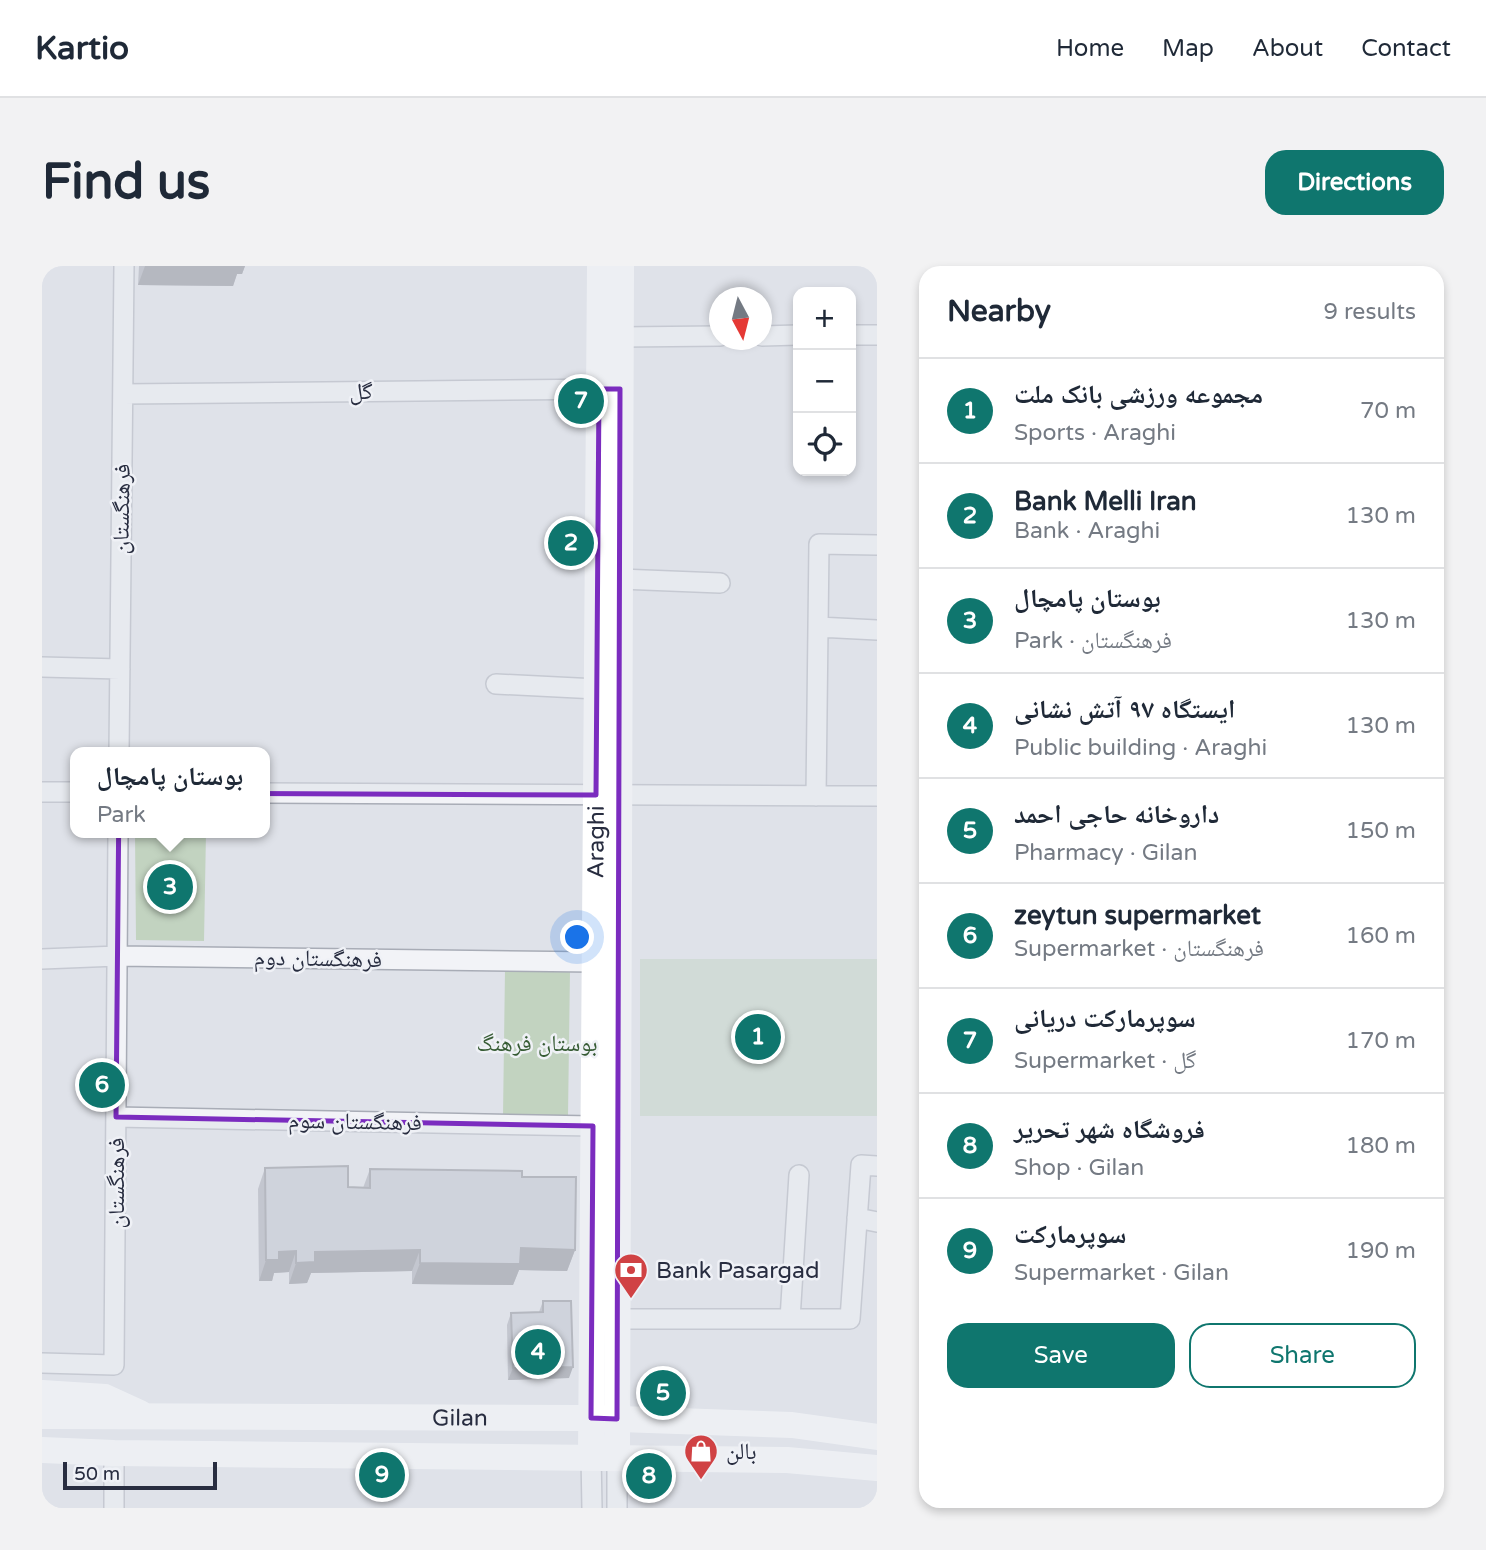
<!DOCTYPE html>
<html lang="en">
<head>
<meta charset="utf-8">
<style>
	:root { --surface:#fff; --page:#f2f2f3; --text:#1f2937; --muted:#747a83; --line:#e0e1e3; --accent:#0f766e }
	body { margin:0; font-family:"Varela Round","Noto Naskh Arabic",sans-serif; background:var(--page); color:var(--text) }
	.controls { position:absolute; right:21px; top:21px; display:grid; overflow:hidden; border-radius:14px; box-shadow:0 4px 10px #0003 }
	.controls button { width:63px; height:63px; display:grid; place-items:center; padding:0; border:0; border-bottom:2px solid var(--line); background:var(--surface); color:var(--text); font:35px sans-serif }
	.compass { position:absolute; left:667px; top:21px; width:63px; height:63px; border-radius:50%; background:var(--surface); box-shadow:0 4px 10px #0003; rotate:173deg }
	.scale { position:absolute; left:21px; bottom:18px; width:154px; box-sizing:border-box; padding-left:7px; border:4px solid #282d40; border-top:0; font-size:19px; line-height:24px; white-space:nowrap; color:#282d40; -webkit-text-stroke:5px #eff1f6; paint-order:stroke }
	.you { position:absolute; left:536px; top:672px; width:24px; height:24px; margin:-18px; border:5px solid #fff; border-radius:50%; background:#1a73e8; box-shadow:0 0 0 10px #1a73e833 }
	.badge { display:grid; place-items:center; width:46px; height:46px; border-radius:50%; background:var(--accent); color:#fff; font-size:23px; font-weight:700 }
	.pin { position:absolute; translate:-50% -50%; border:4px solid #fff; box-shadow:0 2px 7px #0006 }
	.popup { position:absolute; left:28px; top:481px; width:200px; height:91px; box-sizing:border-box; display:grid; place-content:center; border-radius:14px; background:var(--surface); filter:drop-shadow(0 2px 5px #0005); font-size:23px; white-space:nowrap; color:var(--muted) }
	.popup b { font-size:26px; color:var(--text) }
	.popup::after { content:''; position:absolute; left:50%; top:100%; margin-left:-14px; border:14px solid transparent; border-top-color:var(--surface) }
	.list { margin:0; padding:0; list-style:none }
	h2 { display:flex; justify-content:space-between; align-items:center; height:91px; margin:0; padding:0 28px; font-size:30px }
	h2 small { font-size:23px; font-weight:400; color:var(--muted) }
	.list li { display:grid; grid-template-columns:46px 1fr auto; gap:21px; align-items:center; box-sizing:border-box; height:105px; padding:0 28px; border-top:2px solid var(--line) }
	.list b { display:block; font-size:26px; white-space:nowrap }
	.list p { margin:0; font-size:23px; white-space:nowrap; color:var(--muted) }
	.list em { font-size:23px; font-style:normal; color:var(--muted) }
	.actions { display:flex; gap:14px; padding:21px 28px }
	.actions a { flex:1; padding:16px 0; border:2px solid var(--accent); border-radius:21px; text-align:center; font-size:24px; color:var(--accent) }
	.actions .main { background:var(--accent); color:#fff }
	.icon { flex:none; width:38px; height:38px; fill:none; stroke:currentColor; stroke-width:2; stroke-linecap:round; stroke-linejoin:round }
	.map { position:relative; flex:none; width:835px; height:1242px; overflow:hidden; border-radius:21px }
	header { display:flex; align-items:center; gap:42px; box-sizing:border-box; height:98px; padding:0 35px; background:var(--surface); border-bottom:2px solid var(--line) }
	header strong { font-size:33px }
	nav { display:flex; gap:38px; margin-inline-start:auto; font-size:24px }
	.intro { display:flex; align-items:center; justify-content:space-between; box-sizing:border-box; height:168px; padding:0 42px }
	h1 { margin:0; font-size:49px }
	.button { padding:18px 32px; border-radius:21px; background:var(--accent); color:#fff; font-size:24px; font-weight:700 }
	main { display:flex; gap:42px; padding:0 42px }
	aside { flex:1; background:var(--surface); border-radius:21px; box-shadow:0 4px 10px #0003 }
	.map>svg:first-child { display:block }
</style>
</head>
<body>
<header>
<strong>Kartio</strong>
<nav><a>Home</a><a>Map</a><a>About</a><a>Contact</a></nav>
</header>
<div class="intro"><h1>Find us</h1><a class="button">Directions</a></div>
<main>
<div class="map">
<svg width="835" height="1242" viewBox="0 0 835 1242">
	<rect width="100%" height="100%" fill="#dfe2e9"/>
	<path fill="#c2d3c0" d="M 164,567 L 162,675 L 94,674 L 93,568 Z
		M 598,693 L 835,693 L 835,850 L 598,850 Z
		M 463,704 L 528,705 L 526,850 L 461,850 Z"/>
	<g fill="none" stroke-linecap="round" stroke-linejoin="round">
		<g stroke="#a8acb6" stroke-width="22">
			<path id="street" d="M 809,69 L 835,69
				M 720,70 L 756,69
				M 579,71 L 678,70
				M 81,128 L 569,123
				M 578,313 L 678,317
				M 776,361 L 835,364
				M 0,401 L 78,403
				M 454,418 L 555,423
				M 77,486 L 82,0
				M 0,526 L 33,526
				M 222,527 L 835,530
				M 774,530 L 777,278 L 835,279
				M 0,693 L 75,690 L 553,696
				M 74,851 L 551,860
				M 815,952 L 835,956
				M 575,1053 L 808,1053 L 819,899 L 835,900
				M 748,1053 L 757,909
				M 0,1097 L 72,1099 L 76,567
				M 72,1187 L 72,1242
				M 549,1190 L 550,1242
				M 575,1191 L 575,1242"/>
		</g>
		<use href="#street" stroke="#f2f3f7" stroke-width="19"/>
		<g stroke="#fff" stroke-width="26">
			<path d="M 0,1127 L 63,1131 L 98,1147"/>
			<path id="s1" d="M 0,1150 L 549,1152 L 750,1159 L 835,1171"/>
			<path d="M 0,1184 L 72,1187 L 745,1194 L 835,1202"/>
			<path id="s2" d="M 549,1190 L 558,0"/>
			<path d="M 575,1191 L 579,0"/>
		</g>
	</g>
	<path fill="#a3a5af" d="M 97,0 L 203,0 L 200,8 L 195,8 L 191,20 L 96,19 Z
		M 223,902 L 306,921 L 321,922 L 328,903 L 480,911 L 533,984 L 525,1005 L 477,1004 L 471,1019 L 370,1018 L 370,1005 L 269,1007 L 265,1017 L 247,1018 L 247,1006 L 232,1007 L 230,1015 L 217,1015 L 216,923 Z
		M 501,1035 L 527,1112 L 466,1114 L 465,1059 L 469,1047 L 497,1046 Z"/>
	<path fill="#84868f" d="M 103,0 L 203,0 L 200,8 L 195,8 L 191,20 L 96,19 Z
		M 479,982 L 533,984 L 525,1005 L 477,1004 L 471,1019 L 370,1018 L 378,997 Z
		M 378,984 L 370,1005 L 269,1007 L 265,1017 L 247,1018 L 254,997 L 273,986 Z
		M 254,985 L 247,1006 L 232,1007 L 230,1015 L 217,1015 L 224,994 L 237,986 Z
		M 531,1101 L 527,1112 L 466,1114 L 471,1102 Z"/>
	<path fill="#bdc0cc" stroke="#84868f" stroke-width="2" d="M 306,900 L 306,921 L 328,922 L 328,903 L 480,905 L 480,911 L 534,911 L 533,984 L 479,982 L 478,998 L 378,997 L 378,984 L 273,986 L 273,996 L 254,997 L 254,985 L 237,986 L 237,994 L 224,994 L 223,902 Z
		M 501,1035 L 529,1035 L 531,1101 L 471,1102 L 469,1047 L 501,1046 Z"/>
	<path d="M0 0H835V1242H0ZM 557,123 L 578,123 L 575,1153 L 549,1152 L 551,860 L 74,851 L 77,527 L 554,529 Z" fill="#dfe2e9" fill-opacity=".55" fill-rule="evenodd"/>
	<path fill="none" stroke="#7b2cbf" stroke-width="5" stroke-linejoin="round" d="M 557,123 L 578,123 L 575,1153 L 549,1152 L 551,860 L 74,851 L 77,527 L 554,529 Z"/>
	<defs>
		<g id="bank-pin" transform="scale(1.75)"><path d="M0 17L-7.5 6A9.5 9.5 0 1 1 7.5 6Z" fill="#d04244" stroke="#eff1f6"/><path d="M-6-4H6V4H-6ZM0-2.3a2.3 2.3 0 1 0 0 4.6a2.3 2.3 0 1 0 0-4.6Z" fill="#fff"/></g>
		<g id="shop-pin" transform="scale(1.75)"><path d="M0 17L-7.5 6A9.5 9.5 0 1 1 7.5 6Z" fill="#d04244" stroke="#eff1f6"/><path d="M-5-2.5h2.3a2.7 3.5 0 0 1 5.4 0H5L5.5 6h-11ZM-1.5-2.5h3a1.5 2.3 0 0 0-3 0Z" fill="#fff"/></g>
	</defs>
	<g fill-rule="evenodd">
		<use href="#bank-pin" x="589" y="1004"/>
		<use href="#shop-pin" x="659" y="1185"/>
	</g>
	<g text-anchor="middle" stroke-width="5" stroke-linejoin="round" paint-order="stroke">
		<g font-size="23" fill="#282d40" stroke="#eff1f6">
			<text transform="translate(319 125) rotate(-1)" y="8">گل</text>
			<text transform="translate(79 243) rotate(-89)" y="8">فرهنگستان</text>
			<text dy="8" stroke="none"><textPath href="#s2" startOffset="614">Araghi</textPath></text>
			<text transform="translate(276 692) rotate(1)" y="8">فرهنگستان دوم</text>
			<text transform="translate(313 855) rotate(1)" y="8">فرهنگستان سوم</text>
			<text transform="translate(74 917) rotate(-90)" y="8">فرهنگستان</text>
			<text dy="8" stroke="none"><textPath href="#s1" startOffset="418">Gilan</textPath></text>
		</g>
		<g font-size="23" fill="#375c35" stroke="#eff1f6">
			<text x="495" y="785">بوستان فرهنگ</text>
		</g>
		<g font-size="23" fill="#282d40" stroke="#eff1f6" text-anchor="start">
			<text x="614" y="1012">Bank Pasargad</text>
			<text x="684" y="1193">بالن</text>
		</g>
	</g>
</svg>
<div class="controls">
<button>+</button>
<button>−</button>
<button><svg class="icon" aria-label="locate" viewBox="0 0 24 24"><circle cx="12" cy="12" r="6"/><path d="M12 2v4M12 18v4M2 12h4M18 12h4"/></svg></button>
</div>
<svg class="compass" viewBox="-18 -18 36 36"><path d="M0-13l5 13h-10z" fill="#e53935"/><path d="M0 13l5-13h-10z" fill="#747a83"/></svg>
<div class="scale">50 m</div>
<div class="you"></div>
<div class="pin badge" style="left:716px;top:771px">1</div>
<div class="pin badge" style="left:529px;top:277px">2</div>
<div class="pin badge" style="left:128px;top:621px">3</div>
<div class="popup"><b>بوستان پامچال</b>Park</div>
<div class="pin badge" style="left:496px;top:1086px">4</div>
<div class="pin badge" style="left:621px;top:1127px">5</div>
<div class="pin badge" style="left:60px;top:819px">6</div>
<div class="pin badge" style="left:539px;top:135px">7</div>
<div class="pin badge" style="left:607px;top:1210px">8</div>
<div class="pin badge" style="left:340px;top:1209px">9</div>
</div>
<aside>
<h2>Nearby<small>9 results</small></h2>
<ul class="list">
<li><span class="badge">1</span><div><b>مجموعه ورزشی بانک ملت</b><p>Sports · Araghi</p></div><em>70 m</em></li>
<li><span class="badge">2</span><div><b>Bank Melli Iran</b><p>Bank · Araghi</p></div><em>130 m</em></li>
<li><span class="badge">3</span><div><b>بوستان پامچال</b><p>Park · فرهنگستان</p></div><em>130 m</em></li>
<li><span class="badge">4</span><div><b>ایستگاه ۹۷ آتش نشانی</b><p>Public building · Araghi</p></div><em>130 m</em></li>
<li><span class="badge">5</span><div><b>داروخانه حاجی احمد</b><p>Pharmacy · Gilan</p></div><em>150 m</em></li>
<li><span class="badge">6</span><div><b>zeytun supermarket</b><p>Supermarket · فرهنگستان</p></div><em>160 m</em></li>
<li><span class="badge">7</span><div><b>سوپرمارکت دریانی</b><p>Supermarket · گل</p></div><em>170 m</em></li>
<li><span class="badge">8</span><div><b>فروشگاه شهر تحریر</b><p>Shop · Gilan</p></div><em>180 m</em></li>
<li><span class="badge">9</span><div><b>سوپرمارکت</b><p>Supermarket · Gilan</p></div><em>190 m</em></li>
</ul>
<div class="actions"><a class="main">Save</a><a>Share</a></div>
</aside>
</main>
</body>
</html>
